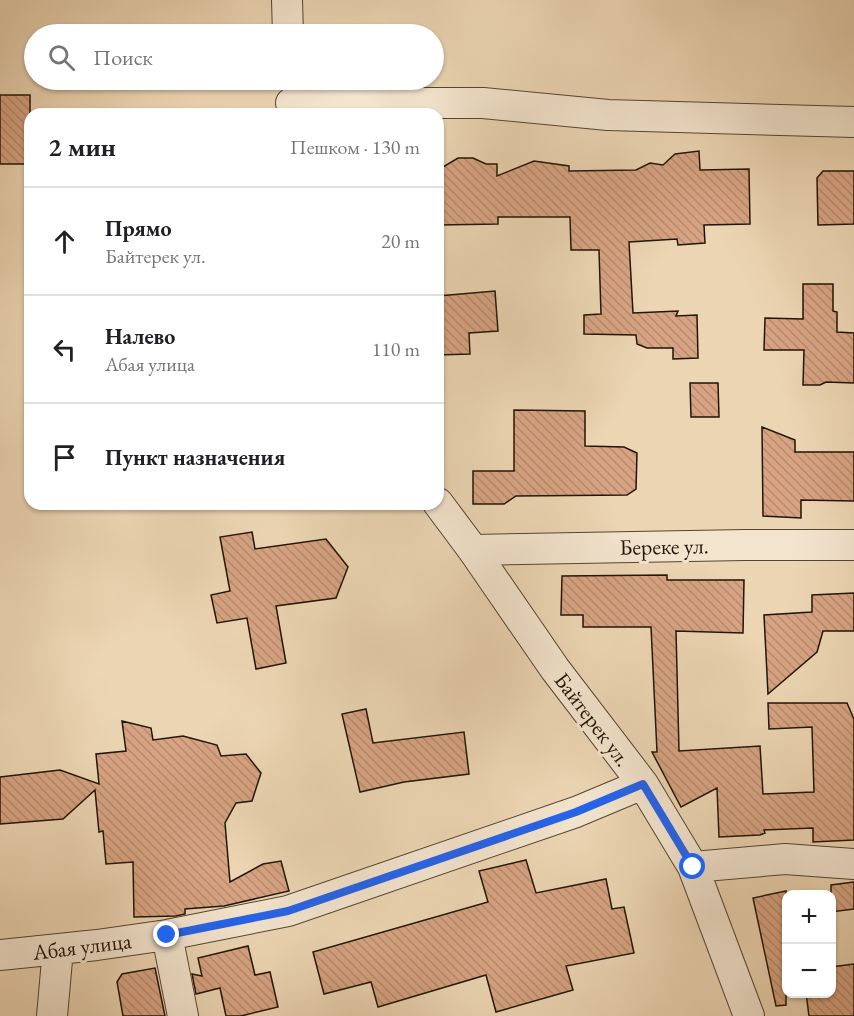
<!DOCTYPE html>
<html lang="ru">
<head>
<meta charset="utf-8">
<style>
	:root { --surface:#fff; --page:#f6f6f6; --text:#202124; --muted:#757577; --line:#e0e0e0 }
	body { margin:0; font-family:"EB Garamond",serif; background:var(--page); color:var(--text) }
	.controls { position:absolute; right:18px; bottom:18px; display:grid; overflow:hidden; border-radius:12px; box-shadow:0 2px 4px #0004 }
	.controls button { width:54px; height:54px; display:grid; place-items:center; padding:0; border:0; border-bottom:2px solid var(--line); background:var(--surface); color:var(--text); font:30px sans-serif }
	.stop { position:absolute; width:18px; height:18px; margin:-14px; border:4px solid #2563eb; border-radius:50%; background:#fff }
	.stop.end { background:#2563eb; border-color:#fff; box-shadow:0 2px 6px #0008 }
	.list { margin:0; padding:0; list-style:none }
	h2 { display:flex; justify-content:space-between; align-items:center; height:78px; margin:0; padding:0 24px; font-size:26px }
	h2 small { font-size:20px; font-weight:400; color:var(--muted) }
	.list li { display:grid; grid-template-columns:39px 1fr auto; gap:18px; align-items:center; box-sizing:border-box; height:108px; padding:0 24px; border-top:2px solid var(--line) }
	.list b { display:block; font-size:22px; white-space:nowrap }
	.list p { margin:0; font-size:20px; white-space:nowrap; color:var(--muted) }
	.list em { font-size:20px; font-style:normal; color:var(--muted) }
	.icon { flex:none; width:33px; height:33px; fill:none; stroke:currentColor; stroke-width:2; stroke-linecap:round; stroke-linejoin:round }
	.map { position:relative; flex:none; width:854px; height:1016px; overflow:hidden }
	.search { position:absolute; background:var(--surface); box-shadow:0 2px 4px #0004; left:24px; top:24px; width:420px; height:66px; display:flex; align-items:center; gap:15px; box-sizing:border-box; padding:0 21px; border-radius:33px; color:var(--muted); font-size:22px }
	.panel { position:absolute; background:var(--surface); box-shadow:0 2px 4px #0004; left:24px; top:108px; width:420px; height:402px; border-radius:18px }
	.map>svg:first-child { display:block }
</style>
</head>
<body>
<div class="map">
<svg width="854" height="1016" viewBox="0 0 854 1016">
	<defs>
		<pattern id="building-back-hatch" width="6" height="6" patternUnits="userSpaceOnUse" patternTransform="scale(1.5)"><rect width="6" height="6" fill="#d7a382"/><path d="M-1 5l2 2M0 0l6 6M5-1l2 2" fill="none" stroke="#b88b6f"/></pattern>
	</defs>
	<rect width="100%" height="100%" fill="#ecd5b3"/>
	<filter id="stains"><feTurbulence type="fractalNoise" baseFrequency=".00333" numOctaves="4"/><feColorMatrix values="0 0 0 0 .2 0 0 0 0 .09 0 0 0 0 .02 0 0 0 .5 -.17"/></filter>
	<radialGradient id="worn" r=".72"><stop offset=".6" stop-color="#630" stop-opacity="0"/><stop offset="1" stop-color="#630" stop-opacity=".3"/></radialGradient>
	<path fill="url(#building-back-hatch)" stroke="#201506" stroke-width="1.5" d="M 0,95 L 30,95 L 30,164 L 0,164 Z
		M 699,151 L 700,170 L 749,169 L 750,224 L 704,225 L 705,243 L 678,245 L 677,239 L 629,242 L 633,313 L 678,311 L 676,316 L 697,315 L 698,358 L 673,359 L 673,348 L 647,348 L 637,344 L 636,335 L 584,334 L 584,315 L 601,314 L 599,250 L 571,250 L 570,217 L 498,217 L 498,224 L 438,225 L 438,170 L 458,158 L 473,158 L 486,164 L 497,164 L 497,176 L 534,161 L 569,166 L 569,171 L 636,170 L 650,163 L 663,165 L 675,154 Z
		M 823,171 L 854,171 L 854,224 L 818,225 L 817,178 Z
		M 803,284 L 833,284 L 833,311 L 837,312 L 837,332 L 854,333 L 854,383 L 826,382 L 820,385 L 803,385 L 804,350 L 764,350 L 765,318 L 803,319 Z
		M 495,291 L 498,331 L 469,333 L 470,354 L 438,355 L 438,296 Z
		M 690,383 L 718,383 L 719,417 L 691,417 Z
		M 514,410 L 585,411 L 585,446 L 624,447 L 637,453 L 636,489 L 627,495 L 516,496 L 504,504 L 473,504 L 473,471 L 514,471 Z
		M 762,427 L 795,440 L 795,452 L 854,452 L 854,501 L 801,500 L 801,518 L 763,516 Z
		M 252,532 L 255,549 L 326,539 L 348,567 L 336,598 L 276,606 L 286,663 L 256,669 L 247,618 L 217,623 L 211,595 L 230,591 L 220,537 Z
		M 667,575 L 667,580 L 744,580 L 743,633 L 676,631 L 679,751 L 760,746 L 763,794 L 814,792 L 812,727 L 769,729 L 768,703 L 847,703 L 854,719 L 854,840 L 813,842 L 813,828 L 764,830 L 765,833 L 760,835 L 719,837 L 717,788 L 681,807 L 652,752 L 657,752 L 651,627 L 583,627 L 583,615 L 561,615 L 562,576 Z
		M 854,593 L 854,631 L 823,631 L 817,652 L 768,694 L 764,615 L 812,612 L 812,595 Z
		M 366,709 L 373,743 L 464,732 L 469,774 L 404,782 L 360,792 L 342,714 Z
		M 122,721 L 151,728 L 153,740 L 183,736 L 217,745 L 221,756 L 246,754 L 261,773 L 252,801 L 236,803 L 225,823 L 230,882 L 263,864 L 281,861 L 289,891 L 224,906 L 185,909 L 185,914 L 176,916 L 134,917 L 133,862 L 106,864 L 103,831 L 99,832 L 95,790 L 63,819 L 0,824 L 0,777 L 60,770 L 99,784 L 96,754 L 126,751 Z
		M 526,860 L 536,893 L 606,879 L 612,909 L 624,907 L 634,953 L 566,966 L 573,990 L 496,1012 L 486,975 L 378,1007 L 371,982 L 324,994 L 313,952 L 488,902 L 479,871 Z
		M 854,882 L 854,909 L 831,912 L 831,885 Z
		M 786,891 L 786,1005 L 776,1006 L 753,898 Z
		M 248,946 L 255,975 L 270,972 L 278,1007 L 241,1016 L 226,1016 L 220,988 L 196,994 L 192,974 L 202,976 L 198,958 Z
		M 854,964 L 854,1016 L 809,1016 L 806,993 L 831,993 L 831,967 Z
		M 155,968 L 165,1016 L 123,1016 L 117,982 L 122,974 Z"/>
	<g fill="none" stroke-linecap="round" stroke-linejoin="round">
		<g stroke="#534531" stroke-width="32">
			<path id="street" d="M 287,0 L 288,34
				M 291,103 L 483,103 L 608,115 L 854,122
				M 438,503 L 473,550 L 555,669 L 643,784 L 693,867 L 749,1016
				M 473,550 L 745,545 L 854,545
				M 693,867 L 785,859 L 854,864
				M 167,935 L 183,1016
				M 0,955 L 97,945 L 167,935 L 288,911 L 576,812 L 643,784
				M 52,1016 L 58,949"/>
		</g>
		<use href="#street" stroke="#f3e4ce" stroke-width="30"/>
	</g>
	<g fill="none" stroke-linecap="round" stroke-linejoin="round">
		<path stroke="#2563eb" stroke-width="8" d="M 167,935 L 288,911 L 576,812 L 643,784 L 693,867"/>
	</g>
	<g text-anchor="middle" stroke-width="6" stroke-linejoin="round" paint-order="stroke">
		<g font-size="22" fill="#201506" stroke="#f3e4ce">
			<text transform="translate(664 546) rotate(-1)" y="8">Береке ул.</text>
			<text transform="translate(593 719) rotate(53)" y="8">Байтерек ул.</text>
			<text transform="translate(82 946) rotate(-7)" y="8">Абая улица</text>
		</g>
	</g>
	<rect width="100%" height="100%" filter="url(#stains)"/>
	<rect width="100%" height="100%" fill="url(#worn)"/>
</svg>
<div class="controls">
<button>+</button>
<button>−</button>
</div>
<div class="stop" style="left:693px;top:867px"></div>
<div class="stop end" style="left:167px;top:935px"></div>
<div class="search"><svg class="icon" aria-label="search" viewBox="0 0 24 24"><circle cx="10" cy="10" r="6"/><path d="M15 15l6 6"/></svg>Поиск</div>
<section class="panel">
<h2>2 мин<small>Пешком · 130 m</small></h2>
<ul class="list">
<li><svg class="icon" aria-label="ahead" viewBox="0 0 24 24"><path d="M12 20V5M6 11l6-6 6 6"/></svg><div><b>Прямо</b><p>Байтерек ул.</p></div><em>20 m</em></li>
<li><svg class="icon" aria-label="left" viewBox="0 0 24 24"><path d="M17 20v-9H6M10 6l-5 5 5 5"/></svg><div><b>Налево</b><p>Абая улица</p></div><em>110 m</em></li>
<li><svg class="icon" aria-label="arrive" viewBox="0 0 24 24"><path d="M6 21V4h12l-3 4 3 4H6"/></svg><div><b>Пункт назначения</b></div></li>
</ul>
</section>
</div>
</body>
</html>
